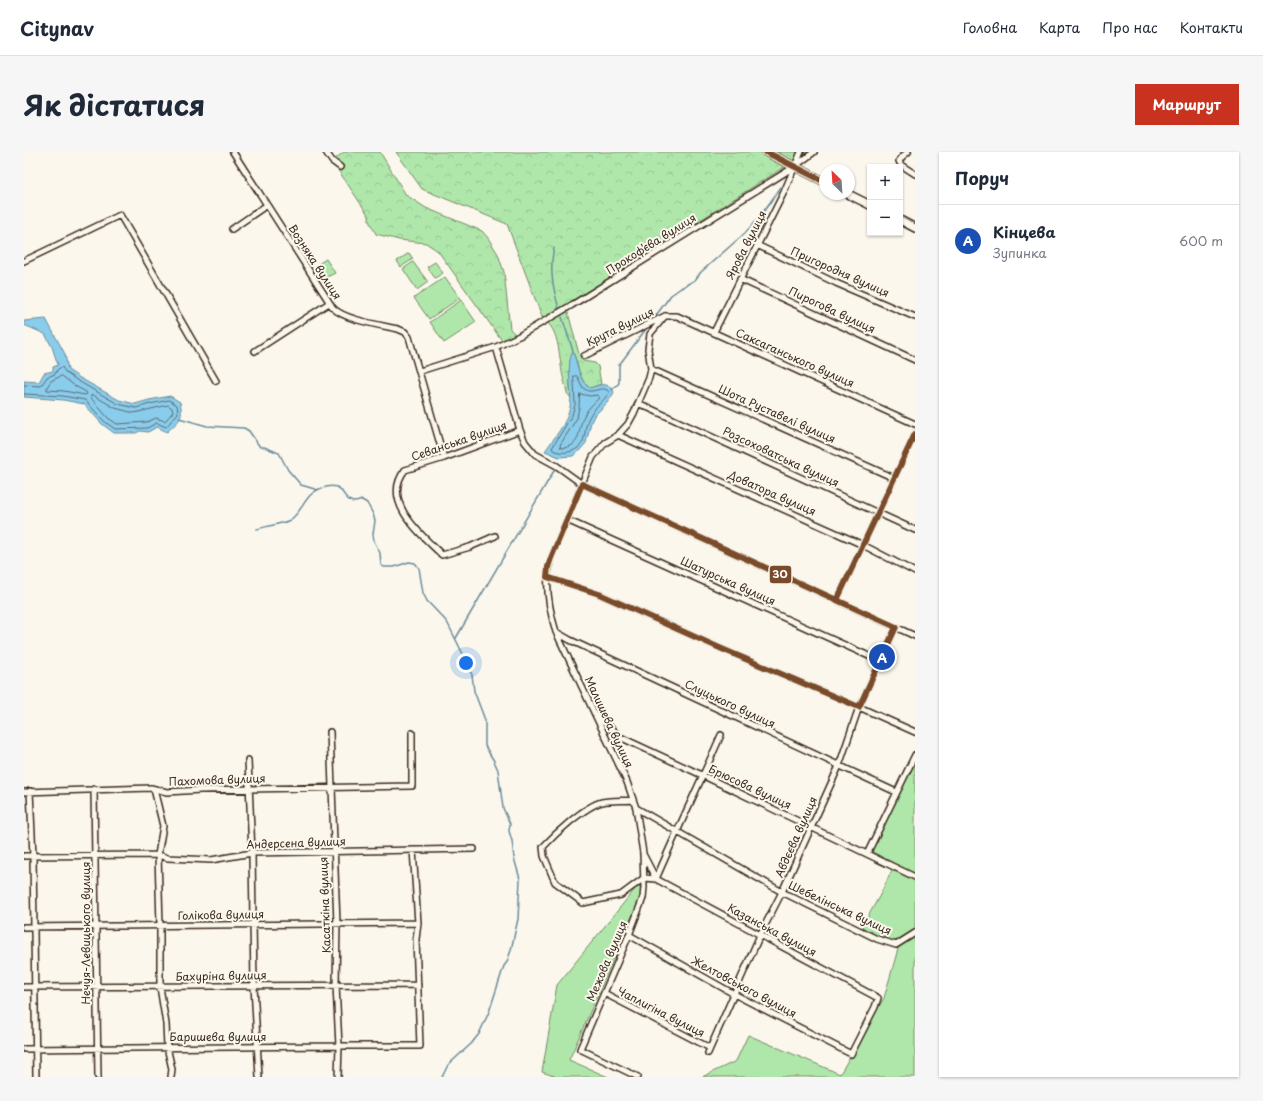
<!DOCTYPE html>
<html lang="uk">
<head>
<meta charset="utf-8">
<style>
	:root { --surface:#fff; --page:#f6f6f7; --text:#1f2937; --muted:#747a83; --line:#e0e1e3; --accent:#c8321e }
	body { margin:0; font-family:"Playpen Sans",sans-serif; background:var(--page); color:var(--text) }
	.controls { position:absolute; right:12px; top:12px; display:grid; overflow:hidden; border-radius:0px; box-shadow:0 1px 3px #0004 }
	.controls button { width:36px; height:36px; display:grid; place-items:center; padding:0; border:0; border-bottom:1px solid var(--line); background:var(--surface); color:var(--text); font:20px sans-serif }
	.compass { position:absolute; left:795px; top:12px; width:36px; height:36px; border-radius:50%; background:var(--surface); box-shadow:0 1px 3px #0004; rotate:335deg }
	.you { position:absolute; left:442px; top:511px; width:14px; height:14px; margin:-10px; border:3px solid #fff; border-radius:50%; background:#1a73e8; box-shadow:0 0 0 6px #1a73e833 }
	.badge { display:grid; place-items:center; width:26px; height:26px; border-radius:50%; background:var(--accent); color:#fff; font-size:13px; font-weight:700 }
	.pin { position:absolute; translate:-50% -50%; border:2px solid #fff; box-shadow:0 1px 4px #0006 }
	.list { margin:0; padding:0; list-style:none }
	h2 { display:flex; justify-content:space-between; align-items:center; height:52px; margin:0; padding:0 16px; font-size:17px }
	h2 small { font-size:13px; font-weight:400; color:var(--muted) }
	.list li { display:grid; grid-template-columns:26px 1fr auto; gap:12px; align-items:center; box-sizing:border-box; height:72px; padding:0 16px; border-top:1px solid var(--line) }
	.list b { display:block; font-size:15px; white-space:nowrap }
	.list p { margin:0; font-size:13px; white-space:nowrap; color:var(--muted) }
	.list em { font-size:13px; font-style:normal; color:var(--muted) }
	.map { position:relative; flex:none; width:891px; height:925px; overflow:hidden; border-radius:0px }
	header { display:flex; align-items:center; gap:24px; box-sizing:border-box; height:56px; padding:0 20px; background:var(--surface); border-bottom:1px solid var(--line) }
	header strong { font-size:19px }
	nav { display:flex; gap:22px; margin-inline-start:auto; font-size:14px }
	.intro { display:flex; align-items:center; justify-content:space-between; box-sizing:border-box; height:96px; padding:0 24px }
	h1 { margin:0; font-size:28px }
	.button { padding:10px 18px; border-radius:0px; background:var(--accent); color:#fff; font-size:14px; font-weight:700 }
	main { display:flex; gap:24px; padding:0 24px }
	aside { flex:1; background:var(--surface); border-radius:0px; box-shadow:0 1px 3px #0004 }
	.map>svg:first-child { display:block }
</style>
</head>
<body>
<header>
<strong>Citynav</strong>
<nav><a>Головна</a><a>Карта</a><a>Про нас</a><a>Контакти</a></nav>
</header>
<div class="intro"><h1>Як дістатися</h1><a class="button">Маршрут</a></div>
<main>
<div class="map">
<svg width="891" height="925" viewBox="0 0 891 925">
	<defs>
		<pattern id="forest-crowns" width="20" height="18" patternUnits="userSpaceOnUse"><rect width="20" height="18" fill="#afe7ab"/><path d="M2 6a3 3 0 1 1 6 0M12 15a3 3 0 1 1 6 0" fill="none" stroke="#97c693"/></pattern>
	</defs>
	<rect width="100%" height="100%" fill="#fbf7ec"/>
	<filter id="ink" filterUnits="userSpaceOnUse"><feTurbulence type="fractalNoise" baseFrequency=".025" numOctaves="2"/><feDisplacementMap in="SourceGraphic" scale="8" xChannelSelector="R" yChannelSelector="G"/><feConvolveMatrix kernelMatrix="1 2 1 2 8 2 1 2 1" color-interpolation-filters="sRGB"/></filter>
	<g filter="url(#ink)">
		<path fill="url(#forest-crowns)" stroke="#758864" d="M 320,0 L 356,0 L 382,43 L 402,56 L 458,79 L 464,86 L 474,102 L 480,120 L 486,177 L 492,183 L 479,190 L 414,99 L 402,91 L 375,88 L 352,82 L 345,69 L 345,64 L 308,9 Z
			M 372,0 L 784,0 L 542,153 L 555,202 L 559,209 L 571,211 L 574,214 L 577,232 L 566,236 C 555,230 554,210 549,200 C 543,210 546,234 547,246 L 543,241 C 542,234 539,227 538,220 C 535,204 535,175 519,168 L 483,72 L 398,37 Z"/>
		<path fill="#afe7ab" stroke="#758864" d="M 385,101 L 389,107 L 377,115 L 373,109 Z
			M 302,107 L 311,121 L 303,125 L 294,112 Z
			M 389,110 L 404,130 L 393,138 L 379,117 Z
			M 411,110 L 419,121 L 411,126 L 403,115 Z
			M 421,125 L 436,146 L 405,167 L 390,146 Z
			M 437,148 L 452,170 L 420,191 L 406,170 Z
			M 891,611 L 891,925 L 678,925 L 712,909 L 724,883 L 816,922 L 860,846 L 874,797 L 838,775 L 856,743 L 871,712 L 847,699 Z
			M 620,726 L 617,744 L 545,908 L 584,925 L 533,925 L 518,920 L 533,833 Z"/>
		<path fill="#8accec" stroke="#6a8b9a" d="M 22,167 L 41,202 L 44,218 L 56,226 L 95,248 L 111,252 L 125,248 L 146,244 L 156,250 C 160,268 155,268 143,280 L 133,275 L 124,280 L 116,279 L 112,281 L 90,281 L 78,272 L 60,252 L 39,248 L 0,245 L 0,229 L 15,230 L 20,221 L 29,219 L 29,215 L 34,213 L 28,195 L 21,182 L 0,173 L 0,169 Z
			M 549,199 C 553,210 555,230 566,236 C 575,233 585,229 590,240 L 588,244 L 583,251 L 570,264 L 567,270 L 562,291 L 556,298 L 549,304 L 535,305 L 521,299 C 530,286 543,271 546,255 C 549,240 541,212 549,199 Z"/>
		<g fill="none" stroke-linecap="round" stroke-linejoin="round">
			<path stroke="#5b6b70" stroke-width="1" d="M 38,224 L 51,234 L 62,240 L 63,242 L 61,243 L 40,239 L 23,238 L 23,235 L 27,229 Z
				M 550,224 L 553,224 L 559,236 L 564,239 C 572,240 580,233 585,240 C 581,249 572,253 567,262 C 561,270 562,280 559,289 C 555,300 539,303 529,298 L 528,296 L 548,263 L 551,253 Z
				M 0,233 L 17,234 L 23,225 L 31,222 L 34,217 L 38,215 L 42,221 L 54,229 L 94,252 L 112,256 L 126,252 L 145,248 L 153,253 L 154,261 L 142,275 L 133,271 L 123,276 L 91,277 L 80,269 L 61,248 L 39,244 L 0,242
				M 556,242 L 566,244 L 573,243 L 575,246 C 569,252 563,257 559,266 C 553,280 558,295 537,296 L 536,293 L 553,266 L 555,255 Z
				M 69,243 L 91,256 L 110,261 L 144,253 L 148,256 L 149,260 L 141,269 L 132,266 L 123,270 L 93,272 L 84,266 L 67,246 L 67,244 Z"/>
			<path stroke="#6a8b9a" stroke-width="1.5" d="M 530,96 C 525,117 529,136 535,157
				M 538,165 L 549,199
				M 624,170 L 633,162 L 647,143 L 657,136 L 671,128 L 677,120 L 721,81 L 737,63 L 757,35
				M 588,238 L 595,231 L 595,213 L 622,177
				M 155,266 L 183,274 L 220,276 L 225,279 L 236,295 L 240,295 L 255,301 L 264,318 L 277,333 L 294,338
				M 233,377 C 240,375 261,371 266,368 C 278,360 281,343 295,337 C 322,327 315,346 329,350 C 332,350 336,349 338,348 L 343,351 L 349,362 L 351,369 L 349,382 L 350,389 L 356,401 L 357,413 L 360,415 L 370,415 L 385,410 L 391,411 L 395,416 L 399,441 L 403,449 L 423,470 L 440,504 L 448,523 L 450,539 L 461,568 L 461,594 L 470,609 L 474,618 L 479,656 L 486,672 L 485,679 L 488,689 L 490,706 L 496,727 L 494,767 L 487,798 L 483,810 L 480,814 L 465,860 L 455,882 L 447,892 L 424,913 L 418,925
				M 432,486 L 531,317"/>
			<g stroke="#3b2a1e" stroke-width="8">
				<path id="street" d="M 209,0 L 309,156 C 321,168 356,173 374,177 L 381,180 L 385,185 L 420,306
					M 302,0 L 308,9 L 316,15
					M 884,0 L 879,4 L 875,9 L 877,13 L 891,22
					M 208,77 L 243,53
					M 733,93 L 812,131 L 891,165
					M 0,109 L 96,63 L 192,229
					M 716,127 L 891,208
					M 690,180 L 760,40 L 777,0
					M 472,195 L 496,278 L 501,290 L 511,302 L 533,314 L 558,332 L 891,484
					M 231,199 L 305,151
					M 560,204 L 641,164 L 653,164 L 891,272
					M 627,217 L 870,326
					M 396,219 L 472,195 L 495,184 L 548,153 L 770,15 L 790,0
					M 614,251 L 891,378
					M 594,283 L 839,393 L 891,420
					M 543,368 L 856,509
					M 471,384 L 446,395 L 418,403 C 398,383 356,350 381,318 L 420,306 L 496,278
					M 523,425 L 575,442 L 698,497 L 835,555 L 891,580
					M 813,448 L 891,282
					M 532,480 L 546,488 L 872,640
					M 574,564 L 596,585 L 680,624 L 891,725
					M 306,580 L 313,772 L 312,833 L 315,894 L 314,925
					M 586,593 L 596,585
					M 224,608 L 228,701 L 230,834 L 235,925
					M 70,637 L 74,925
					M 130,637 L 139,674 L 134,703 L 136,773 L 136,835 L 142,872 L 143,895 L 148,917 L 147,925
					M 6,639 L 9,704 L 12,925
					M 0,640 L 127,636 L 143,640 L 177,638 L 388,634 L 388,581
					M 609,648 C 599,649 588,648 578,650 C 561,654 531,682 519,695 L 520,704 L 531,730 L 559,751 L 597,743 L 620,726
					M 612,656 L 758,740 L 853,787 L 872,793 L 891,781
					M 619,702 L 632,727
					M 843,702 L 891,603
					M 0,704 L 134,703 L 144,706 L 187,708 L 228,701 L 450,697
					M 632,727 C 653,678 676,631 697,583
					M 0,775 L 394,771
					M 605,783 L 710,842 L 827,902 L 851,855 L 854,846 L 632,727 L 620,726
					M 0,835 L 394,833
					M 580,841 L 686,896
					M 0,897 L 315,894 L 396,894 L 392,787 L 394,771 L 389,698
					M 684,901 L 736,783 L 758,740 L 815,614 L 835,555 L 872,475
					M 614,925 L 556,897 L 605,783 L 619,746 L 620,735 L 619,701 L 612,656 L 603,630 L 532,480 C 525,457 520,429 527,406 L 569,305 L 581,291 L 594,283 L 604,272 L 610,261 L 625,226 L 627,217 L 624,197 L 626,182 L 641,164"/>
			</g>
			<g stroke="#3b2a1e" stroke-width="10">
				<path id="secondary" d="M 742,0 L 801,30
					M 824,42 L 846,53
					M 876,68 L 891,76"/>
			</g>
			<use href="#street" stroke="#fbf7ec" stroke-width="5"/>
			<use href="#secondary" stroke="#fbf7ec" stroke-width="7"/>
			<g stroke="#fbf7ec" stroke-width="9">
				<path id="bus-1" d="M 742,0 L 801,30
					M 558,332 L 872,475 L 835,555 L 698,497 L 575,442 L 523,425 L 524,415 L 527,406 Z
					M 813,448 L 891,282"/>
			</g>
			<use href="#bus-1" stroke="#7a4b2a" stroke-width="6"/>
		</g>
	</g>
	<g text-anchor="middle" stroke-width="4" stroke-linejoin="round" paint-order="stroke">
		<g font-size="11" fill="#3b2a1e" stroke="#fbf7ec">
			<text transform="translate(627 92) rotate(-32)" y="4">Прокоф’єва вулиця</text>
			<text transform="translate(722 93) rotate(-63)" y="4">Ярова вулиця</text>
			<text transform="translate(291 110) rotate(57)" y="4">Возняка вулиця</text>
			<text transform="translate(816 120) rotate(24)" y="4">Пригородня вулиця</text>
			<text transform="translate(808 158) rotate(25)" y="4">Пирогова вулиця</text>
			<text transform="translate(596 175) rotate(-26)" y="4">Крута вулиця</text>
			<text transform="translate(771 206) rotate(24)" y="4">Саксаганського вулиця</text>
			<text transform="translate(753 262) rotate(24)" y="4">Шота Руставелі вулиця</text>
			<text transform="translate(435 289) rotate(-19)" y="4">Севанська вулиця</text>
			<text transform="translate(757 305) rotate(25)" y="4">Розсоховатська вулиця</text>
			<text transform="translate(748 341) rotate(24)" y="4">Доватора вулиця</text>
			<text transform="translate(704 429) rotate(24)" y="4">Шатурська вулиця</text>
			<text transform="translate(706 552) rotate(25)" y="4">Слуцького вулиця</text>
			<text transform="translate(585 570) rotate(65)" y="4">Малишева вулиця</text>
			<text transform="translate(193 628) rotate(-2)" y="4">Пахомова вулиця</text>
			<text transform="translate(726 635) rotate(25)" y="4">Брюсова вулиця</text>
			<text transform="translate(772 685) rotate(-66)" y="4">Авдєєва вулиця</text>
			<text transform="translate(272 691) rotate(-2)" y="4">Андерсена вулиця</text>
			<text transform="translate(301 753) rotate(-92)" y="4">Касаткіна вулиця</text>
			<text transform="translate(816 756) rotate(25)" y="4">Шебелінська вулиця</text>
			<text transform="translate(197 763) rotate(-1)" y="4">Голікова вулиця</text>
			<text transform="translate(748 778) rotate(28)" y="4">Казанська вулиця</text>
			<text transform="translate(62 781) rotate(-90)" y="4">Нечуя-Левицького вулиця</text>
			<text transform="translate(583 809) rotate(-67)" y="4">Межова вулиця</text>
			<text transform="translate(197 824) rotate(-1)" y="4">Бахуріна вулиця</text>
			<text transform="translate(720 835) rotate(28)" y="4">Желтовського вулиця</text>
			<text transform="translate(637 860) rotate(27)" y="4">Чаплигіна вулиця</text>
			<text x="194" y="889">Баришева вулиця</text>
		</g>
	</g>
	<rect stroke="#fbf7ec" stroke-width="1.5" x="745" y="413" width="23" height="19" rx="4" fill="#7a4b2a"/>
	<g font-size="11" text-anchor="middle" font-weight="bold" fill="#fff">
		<text x="756" y="426">30</text>
	</g>
</svg>
<div class="controls">
<button>+</button>
<button>−</button>
</div>
<svg class="compass" viewBox="-18 -18 36 36"><path d="M0-13l5 13h-10z" fill="#e53935"/><path d="M0 13l5-13h-10z" fill="#747a83"/></svg>
<div class="you"></div>
<div class="pin badge" style="left:858px;top:505px;background:#1a4fb4">A</div>
</div>
<aside>
<h2>Поруч<small></small></h2>
<ul class="list">
<li><span class="badge" style="background:#1a4fb4">A</span><div><b>Кінцева</b><p>Зупинка</p></div><em>600 m</em></li>
</ul>
</aside>
</main>
</body>
</html>
